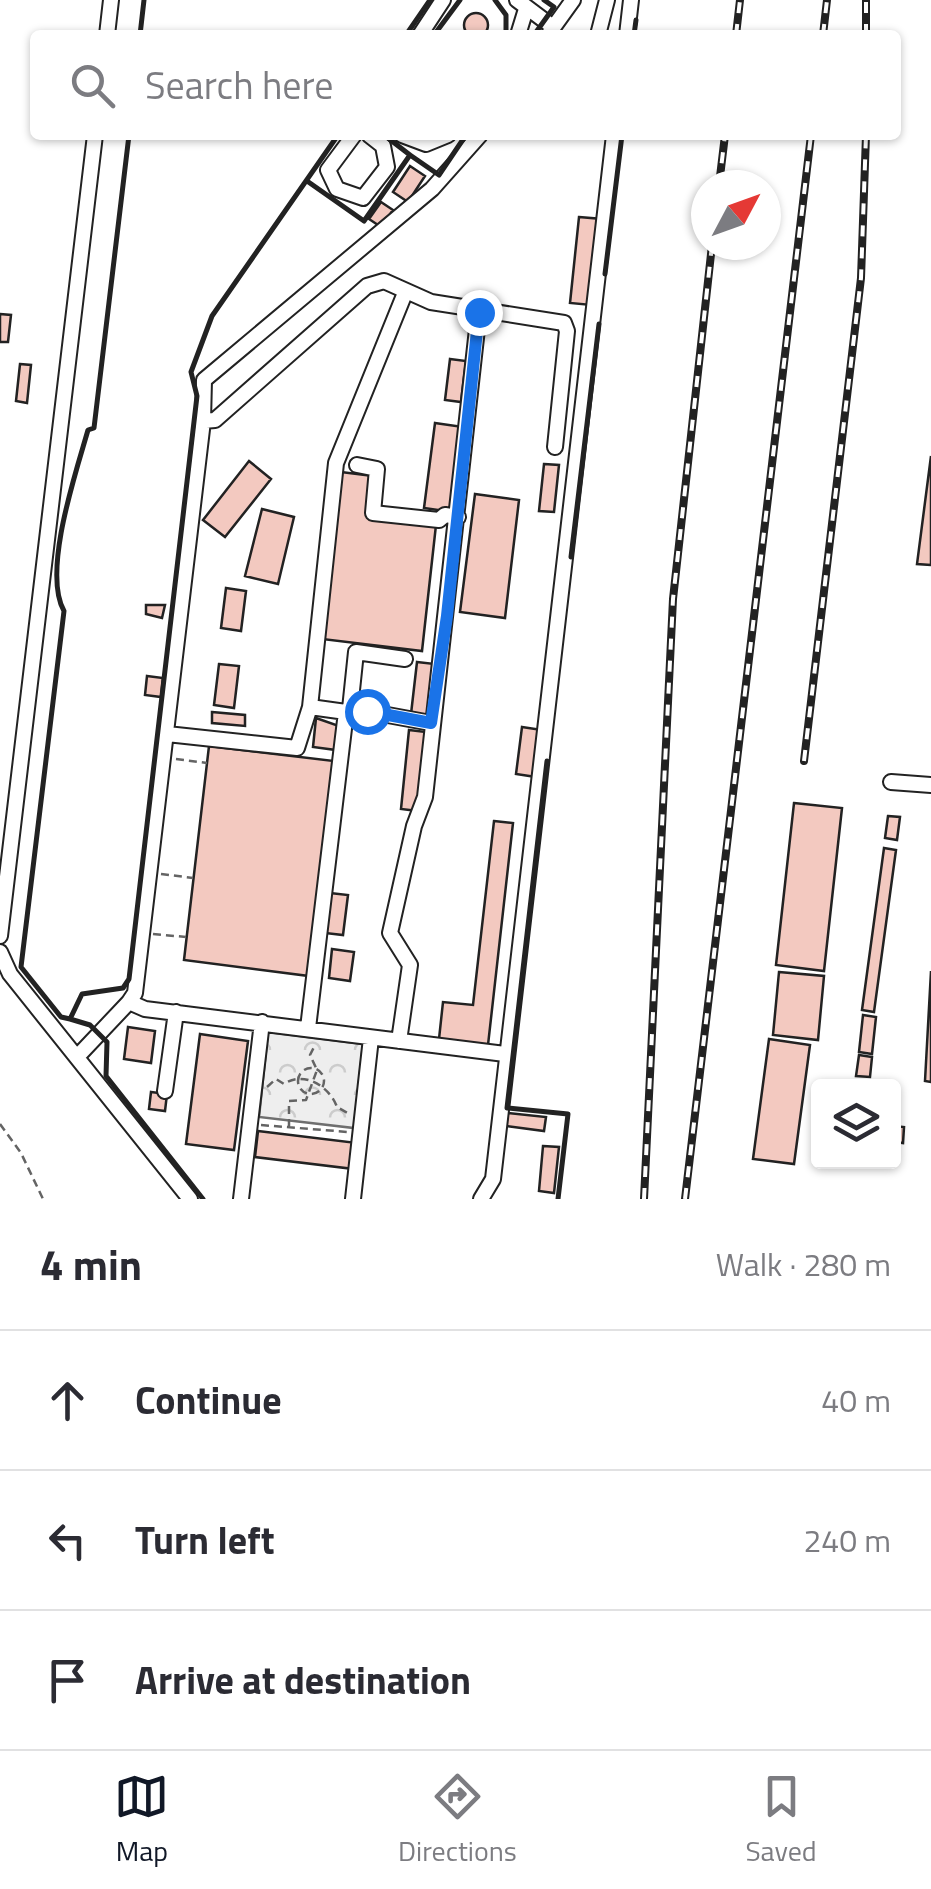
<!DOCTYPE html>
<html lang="en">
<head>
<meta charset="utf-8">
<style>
	:root { --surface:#fff; --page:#f2f2f3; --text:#2b2b33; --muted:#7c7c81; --line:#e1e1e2; --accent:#111827 }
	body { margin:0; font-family:"Titillium Web",sans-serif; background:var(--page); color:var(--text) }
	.controls { position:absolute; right:30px; bottom:30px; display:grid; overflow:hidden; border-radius:10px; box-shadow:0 2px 8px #0004 }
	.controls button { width:90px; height:90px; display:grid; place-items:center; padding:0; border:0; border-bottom:2px solid var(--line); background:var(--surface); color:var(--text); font:50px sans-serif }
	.compass { position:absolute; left:691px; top:170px; width:90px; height:90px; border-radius:50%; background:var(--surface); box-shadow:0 2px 8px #0004; rotate:49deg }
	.stop { position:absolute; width:30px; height:30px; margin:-22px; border:8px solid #1a73e8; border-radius:50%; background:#fff }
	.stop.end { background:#1a73e8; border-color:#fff; box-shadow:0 2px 10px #0008 }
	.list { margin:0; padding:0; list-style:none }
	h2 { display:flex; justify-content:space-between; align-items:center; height:130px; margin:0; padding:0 40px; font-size:42px }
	h2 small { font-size:32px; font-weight:400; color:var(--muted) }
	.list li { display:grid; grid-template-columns:65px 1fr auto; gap:30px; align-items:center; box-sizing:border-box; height:140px; padding:0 40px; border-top:2px solid var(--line) }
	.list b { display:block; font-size:38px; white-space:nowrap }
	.list em { font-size:32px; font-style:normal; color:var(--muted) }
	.icon { flex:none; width:55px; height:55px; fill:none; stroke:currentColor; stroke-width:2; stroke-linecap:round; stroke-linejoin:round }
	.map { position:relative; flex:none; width:931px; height:1199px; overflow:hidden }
	.search { position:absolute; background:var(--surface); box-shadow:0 2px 8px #0004; left:30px; right:30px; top:30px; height:110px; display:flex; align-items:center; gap:25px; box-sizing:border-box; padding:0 35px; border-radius:10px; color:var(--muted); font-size:38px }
	.sheet { height:550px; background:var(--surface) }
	nav { display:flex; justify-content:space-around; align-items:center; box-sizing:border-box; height:140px; border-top:2px solid var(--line); background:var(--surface); font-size:28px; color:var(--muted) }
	nav a { display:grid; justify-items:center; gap:5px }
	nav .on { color:var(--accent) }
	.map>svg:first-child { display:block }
</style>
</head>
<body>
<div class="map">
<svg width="931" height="1199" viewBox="0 0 931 1199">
	<defs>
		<pattern id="park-crowns" width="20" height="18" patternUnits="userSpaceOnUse" patternTransform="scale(2.5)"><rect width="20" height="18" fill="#eee"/><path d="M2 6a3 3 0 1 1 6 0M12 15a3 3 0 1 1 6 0" fill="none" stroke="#ccc"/></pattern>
	</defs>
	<rect width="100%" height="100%" fill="#fff"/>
	<path fill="url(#park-crowns)" stroke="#6f6f6f" stroke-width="2.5" d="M 268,1032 L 363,1044 L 354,1128 L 259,1117 Z"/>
	<path fill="#f3c9c0" stroke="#222" stroke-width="2.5" d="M464 25a12 12 0 1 1 24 0a12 12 0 1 1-24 0Z
		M 410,166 L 425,176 L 408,202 L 393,192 Z
		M 381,202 L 393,210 L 381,227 L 369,219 Z
		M 579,217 L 602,219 L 591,305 L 570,303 Z
		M 0,314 L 11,315 L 8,342 L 0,342 Z
		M 450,359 L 466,361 L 461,402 L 445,400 Z
		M 20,364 L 31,365 L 27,403 L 16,401 Z
		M 435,423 L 463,427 L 452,512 L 424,508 Z
		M 931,456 L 931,565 L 917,564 Z
		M 249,461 L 271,479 L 225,537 L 203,520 Z
		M 544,464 L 559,465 L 554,512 L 539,511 Z
		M 341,472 L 373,476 L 368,517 L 436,525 L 422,651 L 322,639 Z
		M 475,494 L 519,500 L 505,618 L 460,612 Z
		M 262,509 L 294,517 L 278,584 L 245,576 Z
		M 226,588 L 246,591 L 241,631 L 221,628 Z
		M 146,605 L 165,605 L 162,618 L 146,614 Z
		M 417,662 L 435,664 L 430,716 L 411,714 Z
		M 219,664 L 239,666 L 234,708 L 214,705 Z
		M 147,676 L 163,678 L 161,697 L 145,695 Z
		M 212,712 L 245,715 L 245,726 L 212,723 Z
		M 316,718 L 339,726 L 336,750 L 313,747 Z
		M 522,727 L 542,730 L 536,777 L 516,774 Z
		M 409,730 L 426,732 L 418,811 L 401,809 Z
		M 209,746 L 334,761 L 309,976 L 184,960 Z
		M 794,803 L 842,808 L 824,971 L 776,965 Z
		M 888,816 L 900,817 L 897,840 L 885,838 Z
		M 494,821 L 513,823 L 488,1045 L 439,1039 L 443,1002 L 473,1005 Z
		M 884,848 L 896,850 L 874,1012 L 862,1010 Z
		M 330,893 L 348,895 L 343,935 L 325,933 Z
		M 332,949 L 354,952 L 350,981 L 329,978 Z
		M 931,971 L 931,1082 L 925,1081 Z
		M 779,972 L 824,976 L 818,1040 L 773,1035 Z
		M 863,1015 L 876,1017 L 872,1054 L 859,1052 Z
		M 128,1027 L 155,1031 L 151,1063 L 124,1059 Z
		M 200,1034 L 248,1041 L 234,1150 L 186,1144 Z
		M 769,1039 L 810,1045 L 794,1164 L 753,1159 Z
		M 859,1055 L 872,1057 L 870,1077 L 856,1076 Z
		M 151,1092 L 167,1094 L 165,1111 L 149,1109 Z
		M 508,1113 L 546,1117 L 544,1131 L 506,1126 Z
		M 894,1126 L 904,1127 L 903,1143 L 894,1142 Z
		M 258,1131 L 357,1143 L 354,1169 L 255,1157 Z
		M 543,1146 L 559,1147 L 554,1193 L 539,1191 Z"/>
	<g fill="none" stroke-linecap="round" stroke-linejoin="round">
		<g stroke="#222" stroke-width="18">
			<path id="minor" d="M 517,0 L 553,27
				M 550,32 L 573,0
				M 107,35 L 111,0
				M 420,35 L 443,0
				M 518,35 L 526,9
				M 598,35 L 607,0
				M 627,35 L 631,0
				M 354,135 L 328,170 L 337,189 L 363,198 L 387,167 L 383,146 L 369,135
				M 402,135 L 426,144 L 448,135
				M 203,421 L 215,420 L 367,286 L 384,281 L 431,302 L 564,323 L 567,331 L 555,447
				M 357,465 L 377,469 L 373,513 L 439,520 L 445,515 L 458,517
				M 310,707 L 346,712 L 355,709 L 431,723
				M 350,709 L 356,652 L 405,659
				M 167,734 L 297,748 L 310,707 L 336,463 L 405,293
				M 891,782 L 931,785
				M 0,936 L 95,135
				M 0,952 L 10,974 L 190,1199
				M 129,1002 L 135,993 L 203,421 L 204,380 L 432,189 L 480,135
				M 308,1028 L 346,712
				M 399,1041 L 410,965 L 390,933 L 414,826 L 425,797 L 479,311
				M 77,1057 L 129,1002 L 145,1009 L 505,1054
				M 165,1091 L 176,1012
				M 241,1199 L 262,1022
				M 353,1199 L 371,1038
				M 481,1199 L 493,1179 L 614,135"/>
		</g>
		<path stroke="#646464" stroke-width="2.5" stroke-dasharray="8 5" stroke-linecap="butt" d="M 176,759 L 207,763
			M 161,874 L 193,878
			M 153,934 L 186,937
			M298 1081a13 13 0 1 1 26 0a13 13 0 1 1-26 0Z
			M 267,1087 L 276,1079 L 284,1084 C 304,1070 330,1087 337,1107 L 351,1115
			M 0,1124 L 21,1153 L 43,1199
			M 261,1125 L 348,1132
			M 289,1127 L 289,1101 L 306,1100 L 317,1070 L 310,1055 L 315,1045"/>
		<use href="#minor" stroke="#fff" stroke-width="14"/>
		<g stroke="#222" stroke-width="8">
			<path id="rail" d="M 736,35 L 740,0
				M 823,35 L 827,0
				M 866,35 L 866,0
				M 719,185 L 725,135
				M 804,761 L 861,278 L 866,135
				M 644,1199 L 673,599 L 712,245
				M 685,1199 L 811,135"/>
		</g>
		<use href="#rail" stroke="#fff" stroke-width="4" stroke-dasharray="11" stroke-linecap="butt"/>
		<path stroke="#222" stroke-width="5" d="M 495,0 L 506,15 L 506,35
			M 140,35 L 144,0
			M 406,35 L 430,0
			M 434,35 L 460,0
			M 534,35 L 554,7 L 544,0
			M 634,35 L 636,20
			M 384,135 L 410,155
			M 307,181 L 364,221 L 410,155 L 439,175 L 466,135
			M 605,274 L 622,135
			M 571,557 L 599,324
			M 547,761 L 507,1108 L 568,1114 L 558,1199
			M 70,1019 L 61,1017 L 21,967 L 64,611 C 42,572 76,472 88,430 L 94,428 L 129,135
			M 203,1199 L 106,1076 L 107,1042 L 90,1025 L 70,1019 L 82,994 L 123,988 L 129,979 L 197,396 L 191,372 L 212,316 L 338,135"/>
	</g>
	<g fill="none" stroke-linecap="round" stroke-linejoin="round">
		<path stroke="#1a73e8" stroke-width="12" d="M 367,711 L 431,723 L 447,616 L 479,312"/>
	</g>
</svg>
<div class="controls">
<button><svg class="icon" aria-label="layers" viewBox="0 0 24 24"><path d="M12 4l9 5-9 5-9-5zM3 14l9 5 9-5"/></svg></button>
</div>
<svg class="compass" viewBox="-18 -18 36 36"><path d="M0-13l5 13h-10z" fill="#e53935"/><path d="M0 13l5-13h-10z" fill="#7c7c81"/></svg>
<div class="stop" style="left:367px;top:711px"></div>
<div class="stop end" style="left:479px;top:312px"></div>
<div class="search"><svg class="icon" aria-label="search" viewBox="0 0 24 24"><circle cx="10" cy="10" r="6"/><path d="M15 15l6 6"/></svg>Search here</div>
</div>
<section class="sheet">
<h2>4 min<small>Walk · 280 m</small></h2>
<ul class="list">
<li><svg class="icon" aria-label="ahead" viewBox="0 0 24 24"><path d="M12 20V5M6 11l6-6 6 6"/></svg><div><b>Continue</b></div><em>40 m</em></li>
<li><svg class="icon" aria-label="left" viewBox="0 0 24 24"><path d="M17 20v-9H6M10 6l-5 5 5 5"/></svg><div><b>Turn left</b></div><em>240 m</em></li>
<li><svg class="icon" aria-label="arrive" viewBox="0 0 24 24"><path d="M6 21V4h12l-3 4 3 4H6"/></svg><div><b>Arrive at destination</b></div></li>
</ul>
</section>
<nav>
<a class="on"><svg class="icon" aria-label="map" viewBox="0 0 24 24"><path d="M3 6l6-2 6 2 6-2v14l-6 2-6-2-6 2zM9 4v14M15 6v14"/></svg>Map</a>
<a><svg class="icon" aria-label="directions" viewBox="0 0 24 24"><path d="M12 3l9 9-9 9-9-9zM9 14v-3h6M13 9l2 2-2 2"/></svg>Directions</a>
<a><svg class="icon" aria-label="saved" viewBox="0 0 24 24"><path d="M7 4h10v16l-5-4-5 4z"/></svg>Saved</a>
</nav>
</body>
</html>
